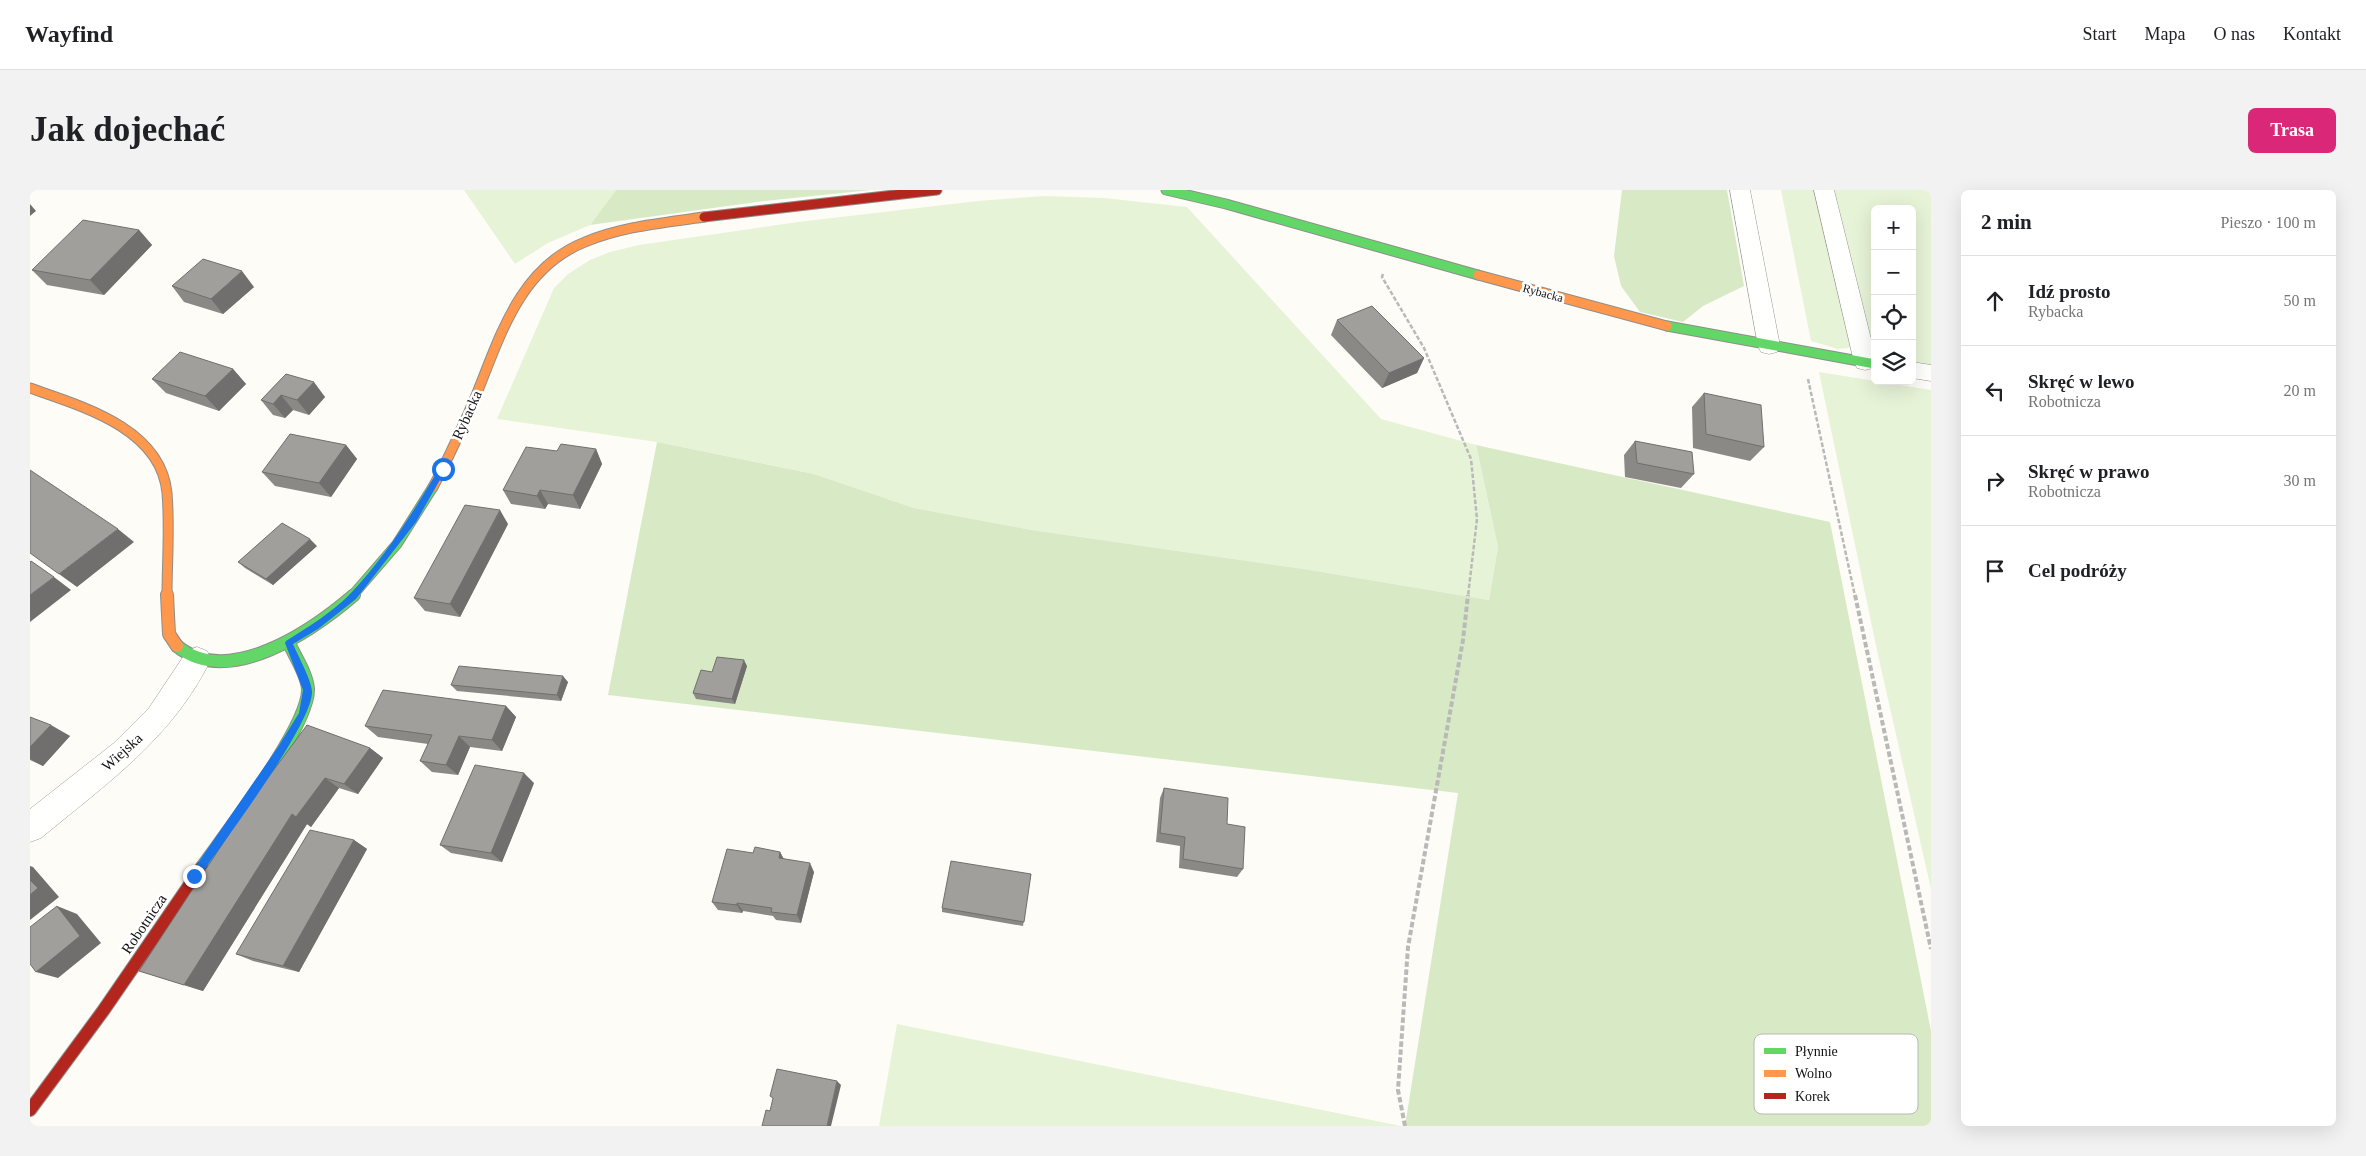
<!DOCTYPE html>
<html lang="pl">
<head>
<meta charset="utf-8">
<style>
	:root { --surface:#fff; --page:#f2f2f2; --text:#202124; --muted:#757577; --line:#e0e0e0; --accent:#db2777 }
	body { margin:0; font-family:Georgia,serif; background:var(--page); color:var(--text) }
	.controls { position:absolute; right:15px; top:15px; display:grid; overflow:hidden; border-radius:8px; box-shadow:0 5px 20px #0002 }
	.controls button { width:45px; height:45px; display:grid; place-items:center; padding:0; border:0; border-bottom:1px solid var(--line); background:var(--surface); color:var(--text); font:25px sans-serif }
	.stop { position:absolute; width:15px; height:15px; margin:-11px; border:4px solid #1a73e8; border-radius:50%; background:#fff }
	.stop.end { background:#1a73e8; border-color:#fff; box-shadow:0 1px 5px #0008 }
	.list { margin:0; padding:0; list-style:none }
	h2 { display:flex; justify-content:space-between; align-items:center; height:65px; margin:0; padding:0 20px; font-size:21px }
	h2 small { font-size:16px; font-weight:400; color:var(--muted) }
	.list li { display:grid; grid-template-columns:32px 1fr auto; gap:15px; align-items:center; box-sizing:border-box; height:90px; padding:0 20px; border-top:1px solid var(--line) }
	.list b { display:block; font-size:19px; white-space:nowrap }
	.list p { margin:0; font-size:16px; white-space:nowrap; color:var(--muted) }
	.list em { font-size:16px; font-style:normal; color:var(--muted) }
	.icon { flex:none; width:28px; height:28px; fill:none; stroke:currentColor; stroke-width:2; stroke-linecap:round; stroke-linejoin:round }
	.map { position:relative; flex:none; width:1901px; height:936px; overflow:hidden; border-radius:8px }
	header { display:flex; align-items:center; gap:30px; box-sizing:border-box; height:70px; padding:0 25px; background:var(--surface); border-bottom:1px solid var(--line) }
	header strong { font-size:24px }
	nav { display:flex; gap:28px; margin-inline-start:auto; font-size:18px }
	.intro { display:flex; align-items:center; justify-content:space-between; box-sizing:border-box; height:120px; padding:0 30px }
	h1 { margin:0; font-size:35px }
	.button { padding:12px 22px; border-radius:8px; background:var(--accent); color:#fff; font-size:18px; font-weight:700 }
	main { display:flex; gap:30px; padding:0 30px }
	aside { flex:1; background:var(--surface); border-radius:8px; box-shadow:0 5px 20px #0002 }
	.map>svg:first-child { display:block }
</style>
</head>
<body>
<header>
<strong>Wayfind</strong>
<nav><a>Start</a><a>Mapa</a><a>O nas</a><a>Kontakt</a></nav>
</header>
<div class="intro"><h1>Jak dojechać</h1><a class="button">Trasa</a></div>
<main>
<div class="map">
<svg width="1901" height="936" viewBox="0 0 1901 936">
	<rect width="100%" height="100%" fill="#fdfcf7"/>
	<path fill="#e7f3d7" d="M 434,0 L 586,0 L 560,35 L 518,53 L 485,74 Z
		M 1751,0 L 1786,0 L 1822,153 L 1819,158 L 1808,159 L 1781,151 Z
		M 1802,0 L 1901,0 L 1901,177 L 1882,174 L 1882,19 L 1845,19 L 1845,158 L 1841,154 Z
		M 1014,6 L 1074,8 L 1157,17 L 1351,229 L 1446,255 L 1468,357 L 1459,410 L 1274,379 L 1002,340 L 884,318 L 784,284 L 627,252 L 467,229 L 524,98 L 538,84 L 560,70 L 580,62 L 609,55 L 768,32 L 948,11 Z
		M 1789,182 L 1901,200 L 1901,699 L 1848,465 Z
		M 867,834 L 1371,936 L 849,936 Z"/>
	<path fill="#d8eac5" d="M 586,0 L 841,0 L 734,11 L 560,35 Z
		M 1592,0 L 1697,0 L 1714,96 L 1673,116 L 1653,132 L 1610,122 L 1591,96 L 1584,66 Z
		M 627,252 L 784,284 L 884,318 L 1002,340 L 1274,379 L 1459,410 L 1468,357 L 1446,255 L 1800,332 L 1901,841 L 1901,936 L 1375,936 L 1428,603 L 578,505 Z"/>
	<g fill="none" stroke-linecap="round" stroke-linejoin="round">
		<g stroke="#979795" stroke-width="1">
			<path id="street" d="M 1700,0 L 1720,0 L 1750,156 L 1747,162 L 1739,164 L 1731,162 L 1728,156 Z
				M 1784,0 L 1804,0 L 1845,165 L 1843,178 L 1835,180 L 1827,178 L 1824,172 Z
				M 1882,172 L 1901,175 L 1901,191 L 1882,188 Z
				M 167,457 L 177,461 L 181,469 C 143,548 76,594 11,648 L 0,652 L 0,619 L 84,553 L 119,518 L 157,461 Z"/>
		</g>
		<g stroke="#8e8d8b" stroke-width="11">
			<path id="fast-far1" d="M 1136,0 L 1196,14 L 1448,85
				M 1637,136 L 1845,174
				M 322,406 L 367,354 L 403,297"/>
		</g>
		<g stroke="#8e8d8b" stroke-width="14">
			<path id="fast" d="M 147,456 C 199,499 283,440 324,405
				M 172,677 C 196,643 279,537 278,499 C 277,484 265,467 259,453"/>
		</g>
		<g stroke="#8e8d8b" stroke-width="11">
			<path id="slow-far1" d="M 1448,85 L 1637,136
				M 0,198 C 51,216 131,238 137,303 C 140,337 137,372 137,406
				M 403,297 C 419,268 432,238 445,208 C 470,147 489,78 555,52 C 593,36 634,33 674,27"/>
		</g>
		<g stroke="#8e8d8b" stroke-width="14">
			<path id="slow" d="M 137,405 L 139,444 L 147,456"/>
		</g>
		<g stroke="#8e8d8b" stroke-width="11">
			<path id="jam-far1" d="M 674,27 L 907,0"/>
		</g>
		<g stroke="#8e8d8b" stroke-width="14">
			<path id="jam" d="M 0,920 L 73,821 L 172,677"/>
		</g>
		<path stroke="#b9b9b8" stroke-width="2.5" stroke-dasharray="4.5 2" stroke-linecap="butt" d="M 1353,84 L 1352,87 L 1394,158 L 1441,269 L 1447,329 L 1438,406
			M 1778,189 L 1825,406"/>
		<path stroke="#b9b9b8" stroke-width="4" stroke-dasharray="5.5 2.5" stroke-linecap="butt" d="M 1825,405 L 1901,759
			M 1375,936 L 1368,900 L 1378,757 L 1433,450 L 1438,405"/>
		<use href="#street" fill="#fffffe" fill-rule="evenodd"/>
		<use href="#fast-far1" stroke="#63d668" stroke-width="9"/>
		<use href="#fast" stroke="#63d668" stroke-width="12"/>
		<use href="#slow-far1" stroke="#ff974d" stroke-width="9"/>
		<use href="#slow" stroke="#ff974d" stroke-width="12"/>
		<use href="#jam-far1" stroke="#b3261e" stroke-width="9"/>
		<use href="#jam" stroke="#b3261e" stroke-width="12"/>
	</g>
	<path fill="#8a8986" d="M 109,40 L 122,55 L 74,105 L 17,95 L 2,80 Z
		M 142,96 L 224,97 L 193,124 L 154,112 Z
		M 1307,130 L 1394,168 L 1387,183 L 1352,198 L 1301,145 Z
		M 203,179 L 216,194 L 189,221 L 136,203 L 122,189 Z
		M 256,184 L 295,207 L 279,225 L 263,220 L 255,228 L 243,225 L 231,210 Z
		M 1674,203 L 1734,257 L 1720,271 L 1663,258 L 1662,217 Z
		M 1605,251 L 1664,284 L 1651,298 L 1595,287 L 1594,265 Z
		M 316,255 L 327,269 L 301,307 L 245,296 L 232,282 Z
		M 566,259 L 572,274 L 550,319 L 518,314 L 515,319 L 481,314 L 473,300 L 527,261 Z
		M 478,334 L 430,427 L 395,421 L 384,408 Z
		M 287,356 L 243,395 L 215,378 L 208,372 Z
		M 717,476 L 705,514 L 666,509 L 663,503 L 682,482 Z
		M 538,492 L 531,511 L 427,501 L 421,495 Z
		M 476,516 L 486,527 L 472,561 L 440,557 L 428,585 L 402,582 L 390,571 L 398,554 L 348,547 L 335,536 Z
		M 0,527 L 40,546 L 13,576 L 0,570 Z
		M 340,558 L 353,568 L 328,604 L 309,598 L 281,637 L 277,634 L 173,801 L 109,781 L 220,612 Z
		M 504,593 L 472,672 L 421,663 L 410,655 Z
		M 1134,598 L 1197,634 L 1213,679 L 1207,687 L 1149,678 L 1150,656 L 1126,652 L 1130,608 Z
		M 324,650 L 337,659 L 269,782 L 223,771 L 206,764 Z
		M 750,662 L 753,668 L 784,682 L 771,733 L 746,730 L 743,726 L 713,721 L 712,723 L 688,720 L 682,712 L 723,663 Z
		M 1001,684 L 993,736 L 912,722 L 912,718 Z"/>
	<path fill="#716f6d" d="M 0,14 L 6,21 L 0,26 Z
		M 109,40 L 122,55 L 74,105 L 60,90 Z
		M 212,81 L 224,97 L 193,124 L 181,109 Z
		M 1394,168 L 1387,183 L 1352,198 L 1359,183 Z
		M 203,179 L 216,194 L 189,221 L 175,206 Z
		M 284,192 L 295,207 L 279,225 L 267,210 Z
		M 251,205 L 263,220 L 255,228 L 243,214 Z
		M 316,255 L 327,269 L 301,307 L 289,293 Z
		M 566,259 L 572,274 L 550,319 L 543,305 Z
		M 510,300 L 518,314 L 515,319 L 507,306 Z
		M 470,320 L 478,334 L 430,427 L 420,414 Z
		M 88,339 L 104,352 L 47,397 L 29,384 Z
		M 280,349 L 287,356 L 243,395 L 236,389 Z
		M 24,387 L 41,400 L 0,432 L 0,405 Z
		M 714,470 L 717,476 L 705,514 L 702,509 Z
		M 533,486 L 538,492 L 531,511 L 527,505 Z
		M 476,516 L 486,527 L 472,561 L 462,550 Z
		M 21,535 L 40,546 L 13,576 L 0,569 L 0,557 Z
		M 429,546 L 440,557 L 428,585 L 416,575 Z
		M 340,558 L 353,568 L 328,604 L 314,594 Z
		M 494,583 L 504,593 L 472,672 L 461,663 Z
		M 295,588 L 309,598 L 281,637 L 277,634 L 173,801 L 154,795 L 262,624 Z
		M 324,650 L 337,659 L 269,782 L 253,776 Z
		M 750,662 L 755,671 L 749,668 Z
		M 780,673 L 784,682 L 771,733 L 767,725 Z
		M 0,676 L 3,677 L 29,707 L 0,730 Z
		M 707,713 L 713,721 L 712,723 L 707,715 Z
		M 27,716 L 47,724 L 71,753 L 28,788 L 6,782 Z
		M 807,891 L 811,895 L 801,936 L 797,936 Z"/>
	<path fill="#a19f9c" stroke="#716f6d" d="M 53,30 L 109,40 L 60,90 L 2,80 Z
		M 173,69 L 212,81 L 181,109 L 142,96 Z
		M 1342,116 L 1394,168 L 1359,183 L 1307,130 Z
		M 150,162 L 203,179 L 175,206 L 122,189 Z
		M 256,184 L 284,192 L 267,210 L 251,205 L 243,214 L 231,210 Z
		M 1674,203 L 1731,215 L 1734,257 L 1676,244 Z
		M 260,244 L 316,255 L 289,293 L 232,282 Z
		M 1605,251 L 1662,262 L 1664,284 L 1607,273 Z
		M 531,254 L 566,259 L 543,305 L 510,300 L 507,306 L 473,300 L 496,257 L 527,261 Z
		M 0,280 L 88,339 L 29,384 L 0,363 Z
		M 435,315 L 470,320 L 420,414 L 384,408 Z
		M 252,333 L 280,349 L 236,389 L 208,372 Z
		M 1,371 L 24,387 L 0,405 L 0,372 Z
		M 687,467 L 714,470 L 702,509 L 663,503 L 671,480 L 682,482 Z
		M 429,476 L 533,486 L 527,505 L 421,495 Z
		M 353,500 L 476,516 L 462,550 L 429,546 L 416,575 L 390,571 L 402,545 L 335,536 Z
		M 0,527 L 21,535 L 0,557 Z
		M 277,535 L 340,558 L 314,594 L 295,588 L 266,627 L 262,624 L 154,795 L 109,781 L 220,612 Z
		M 445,575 L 494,583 L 461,663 L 410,655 Z
		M 1134,598 L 1198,608 L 1197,634 L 1215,637 L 1213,679 L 1153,669 L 1155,647 L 1130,643 Z
		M 280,640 L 324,650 L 253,776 L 206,764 Z
		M 725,657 L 750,662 L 749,668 L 780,673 L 767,725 L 741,722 L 742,718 L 707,713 L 707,715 L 682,712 L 697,659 L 723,663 Z
		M 921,671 L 1001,684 L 994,732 L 912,718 Z
		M 0,690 L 8,698 L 0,705 Z
		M 27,716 L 50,746 L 6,782 L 0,774 L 0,737 Z
		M 747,879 L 807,891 L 797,936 L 732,936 L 736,920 L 740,921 L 743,908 L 740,906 Z"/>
	<path fill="#1a73e8" d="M 410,277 L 416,279 L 386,332 L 326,409 L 288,439 L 263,454 C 268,466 281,489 282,501 C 284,533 190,656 168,689 L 161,689 L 161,683 L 248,557 L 269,523 L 273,500 L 255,453 L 256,451 C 278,437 303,422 321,403 C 356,366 384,321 410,277 Z"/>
	<g text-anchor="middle" stroke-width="5" stroke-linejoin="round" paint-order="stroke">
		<g font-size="12" fill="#111" stroke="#fff">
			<text transform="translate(1513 103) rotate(15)" y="4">Rybacka</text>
		</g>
		<g font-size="15" fill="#111" stroke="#fff">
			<text transform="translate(437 225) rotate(-66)" y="5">Rybacka</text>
			<text transform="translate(92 562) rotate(-42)" y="5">Wiejska</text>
			<text transform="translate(114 734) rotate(-56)" y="5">Robotnicza</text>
		</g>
	</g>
	<rect x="1724" y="844" width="164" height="80" rx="8" fill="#fff" stroke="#b8b8b8" stroke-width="1"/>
	<rect x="1734" y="858" width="22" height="6" fill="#63d668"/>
	<rect x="1734" y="880" width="22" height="7" fill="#ff974d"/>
	<rect x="1734" y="903" width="22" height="6" fill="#b3261e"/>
	<g font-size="14" fill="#111">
		<text x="1765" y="866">Płynnie</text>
		<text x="1765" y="888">Wolno</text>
		<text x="1765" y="911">Korek</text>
	</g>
</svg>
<div class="controls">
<button>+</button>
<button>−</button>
<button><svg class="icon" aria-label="locate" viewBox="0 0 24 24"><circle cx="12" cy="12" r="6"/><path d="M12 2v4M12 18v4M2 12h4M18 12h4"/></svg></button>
<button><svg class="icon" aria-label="layers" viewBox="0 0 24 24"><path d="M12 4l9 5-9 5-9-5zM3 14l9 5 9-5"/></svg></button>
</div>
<div class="stop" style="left:413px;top:279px"></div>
<div class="stop end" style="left:164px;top:686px"></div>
</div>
<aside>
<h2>2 min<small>Pieszo · 100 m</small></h2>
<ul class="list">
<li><svg class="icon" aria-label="ahead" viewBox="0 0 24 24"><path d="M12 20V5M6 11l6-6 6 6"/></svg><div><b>Idź prosto</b><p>Rybacka</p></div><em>50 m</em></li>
<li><svg class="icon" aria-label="left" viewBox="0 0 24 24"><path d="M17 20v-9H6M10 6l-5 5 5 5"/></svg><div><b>Skręć w lewo</b><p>Robotnicza</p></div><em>20 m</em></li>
<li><svg class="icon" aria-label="right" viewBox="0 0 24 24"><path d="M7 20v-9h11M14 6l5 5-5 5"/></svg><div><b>Skręć w prawo</b><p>Robotnicza</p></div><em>30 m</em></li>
<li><svg class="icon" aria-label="arrive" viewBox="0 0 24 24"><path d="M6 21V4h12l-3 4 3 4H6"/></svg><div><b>Cel podróży</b></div></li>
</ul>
</aside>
</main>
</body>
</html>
